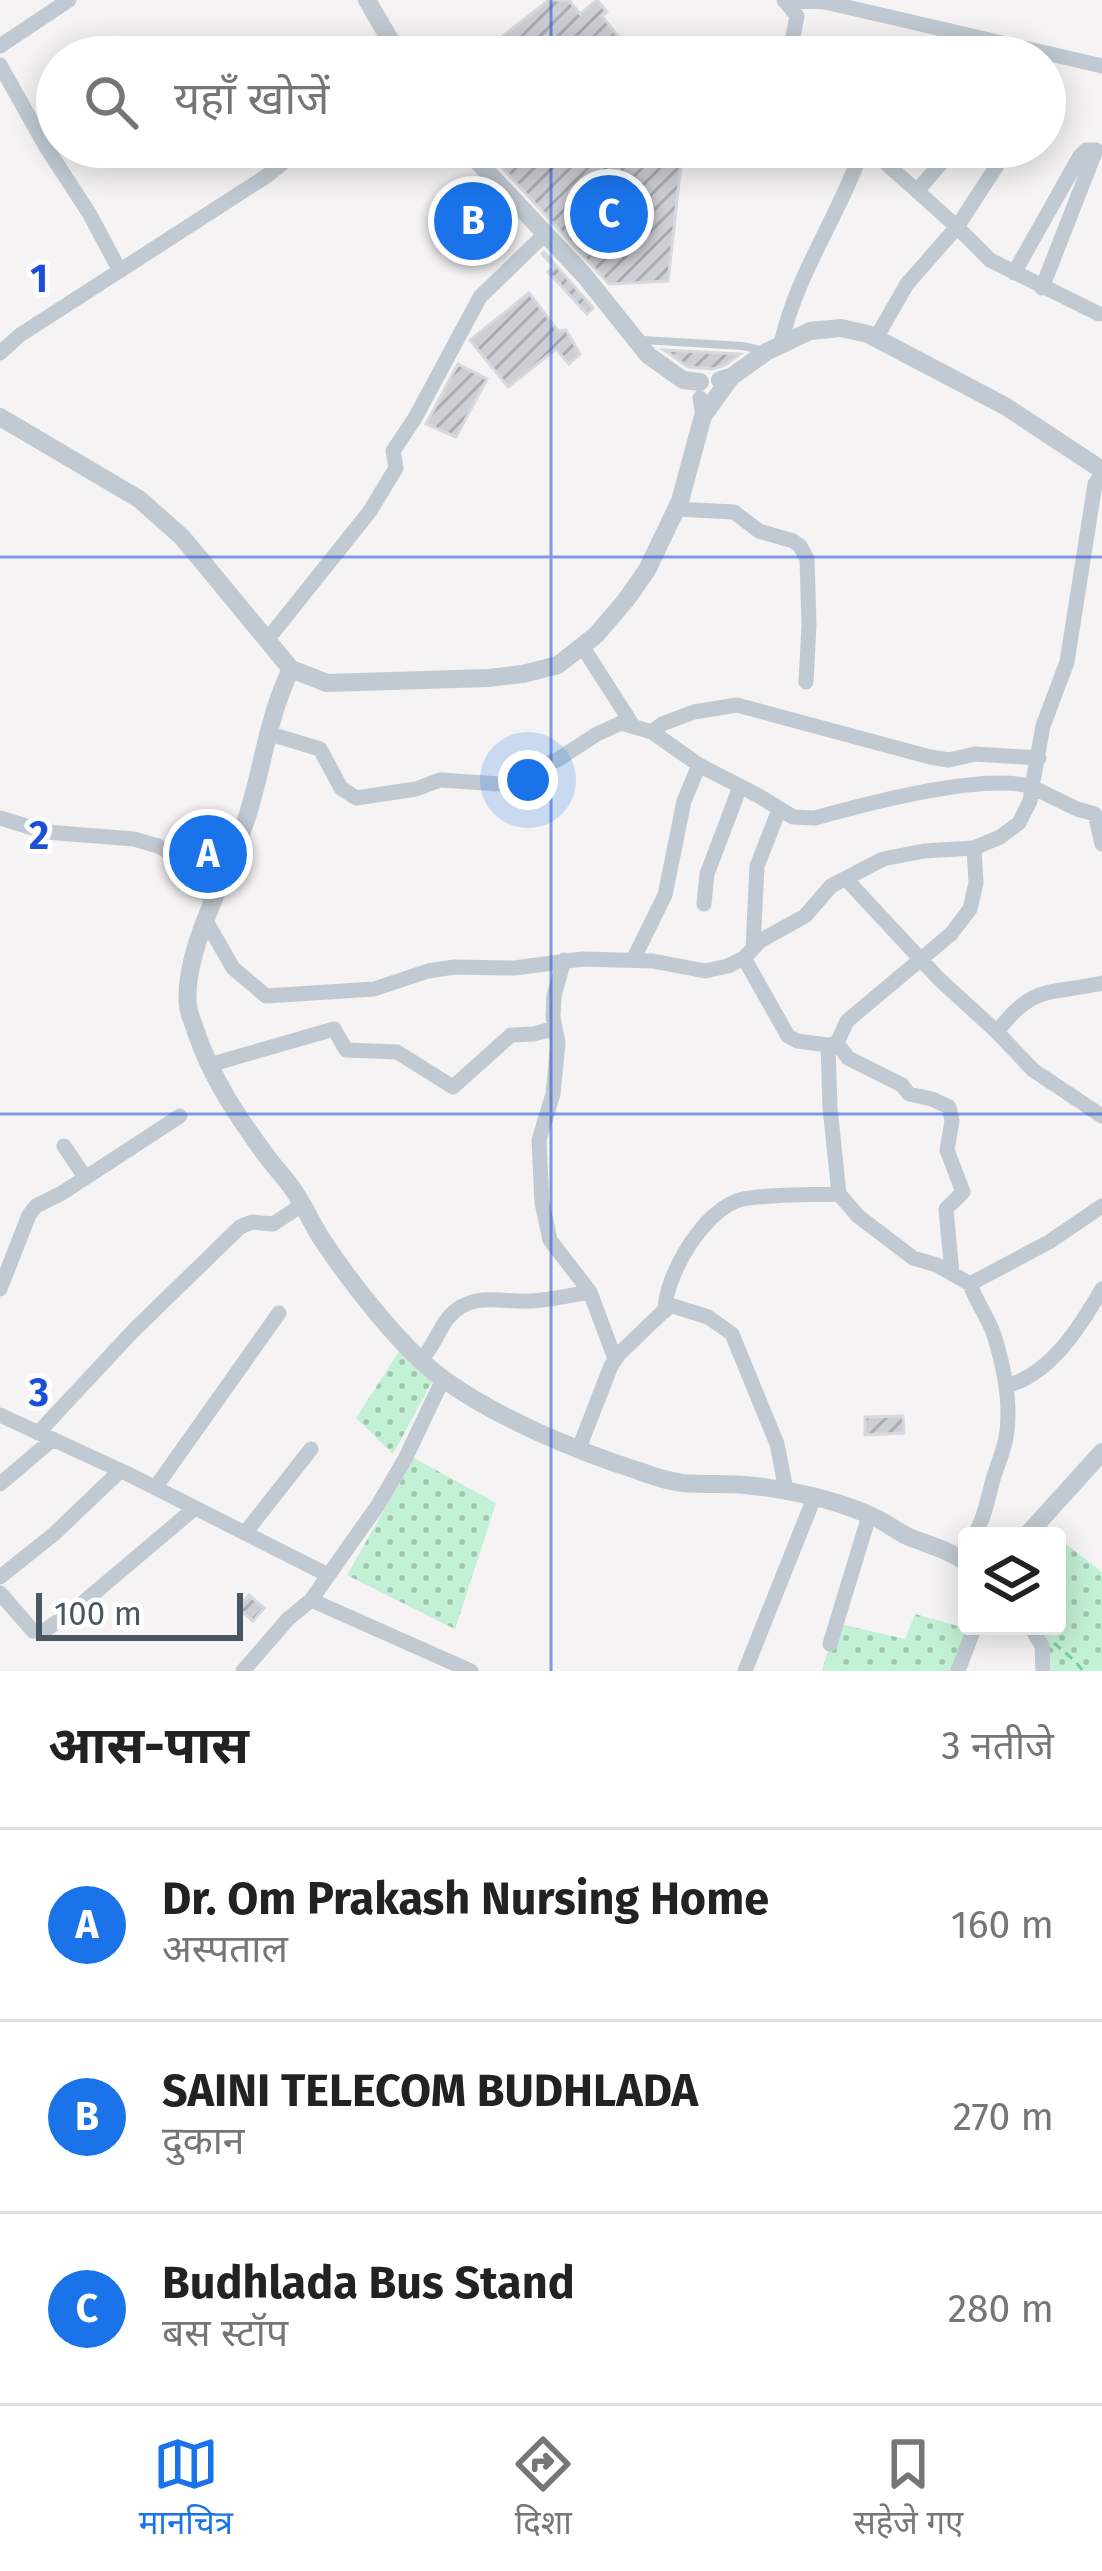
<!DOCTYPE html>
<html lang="hi">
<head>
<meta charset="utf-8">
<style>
	:root { --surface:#fff; --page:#f6f6f6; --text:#222; --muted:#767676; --line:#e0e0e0; --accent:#1a73e8 }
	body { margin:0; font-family:"Fira Sans","Noto Sans Devanagari",sans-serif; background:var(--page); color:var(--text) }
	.controls { position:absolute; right:36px; bottom:36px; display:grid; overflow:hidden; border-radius:12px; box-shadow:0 6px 30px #0003 }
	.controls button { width:108px; height:108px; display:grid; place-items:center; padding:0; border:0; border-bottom:3px solid var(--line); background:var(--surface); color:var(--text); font:60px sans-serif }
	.scale { position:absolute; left:36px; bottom:30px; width:207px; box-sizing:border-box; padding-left:12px; border:6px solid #4a5661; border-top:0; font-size:33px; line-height:42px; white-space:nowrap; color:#4a5661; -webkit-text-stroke:9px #fff; paint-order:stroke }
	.you { position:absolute; left:528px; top:780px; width:42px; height:42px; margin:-30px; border:9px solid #fff; border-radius:50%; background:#1a73e8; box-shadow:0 0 0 18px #1a73e833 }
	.badge { display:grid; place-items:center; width:78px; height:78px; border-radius:50%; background:var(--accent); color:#fff; font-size:39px; font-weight:700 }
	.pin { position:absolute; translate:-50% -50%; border:6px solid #fff; box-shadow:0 3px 12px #0006 }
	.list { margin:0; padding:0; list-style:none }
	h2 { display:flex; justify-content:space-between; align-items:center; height:156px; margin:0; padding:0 48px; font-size:51px }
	h2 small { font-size:39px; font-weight:400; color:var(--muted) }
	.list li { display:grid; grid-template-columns:78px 1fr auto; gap:36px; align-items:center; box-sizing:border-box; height:192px; padding:0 48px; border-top:3px solid var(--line) }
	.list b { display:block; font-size:45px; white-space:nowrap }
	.list p { margin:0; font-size:39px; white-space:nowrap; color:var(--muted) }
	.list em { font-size:39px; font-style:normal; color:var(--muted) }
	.icon { flex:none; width:66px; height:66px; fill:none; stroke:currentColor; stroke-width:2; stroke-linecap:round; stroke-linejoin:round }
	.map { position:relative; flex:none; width:1102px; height:1671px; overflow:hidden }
	.search { position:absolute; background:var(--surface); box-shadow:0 6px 30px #0003; left:36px; right:36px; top:36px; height:132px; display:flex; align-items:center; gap:30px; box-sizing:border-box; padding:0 42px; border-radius:66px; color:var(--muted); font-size:45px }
	.sheet { height:732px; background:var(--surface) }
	nav { display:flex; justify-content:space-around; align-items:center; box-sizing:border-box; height:168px; border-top:3px solid var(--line); background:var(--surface); font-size:33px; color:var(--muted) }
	nav a { display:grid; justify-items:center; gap:6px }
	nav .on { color:var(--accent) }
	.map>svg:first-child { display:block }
</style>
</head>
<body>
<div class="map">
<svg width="1102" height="1671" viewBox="0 0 1102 1671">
	<defs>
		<pattern id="grass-dots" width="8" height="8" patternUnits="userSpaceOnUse" patternTransform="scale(3)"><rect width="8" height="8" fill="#c3f1d5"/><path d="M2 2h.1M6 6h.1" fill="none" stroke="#a0c6b0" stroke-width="1.8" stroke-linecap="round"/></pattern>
		<pattern id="building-hatch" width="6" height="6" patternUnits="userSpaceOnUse" patternTransform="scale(3)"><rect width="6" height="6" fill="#cdcfd5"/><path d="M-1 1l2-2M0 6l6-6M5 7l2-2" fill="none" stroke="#a8abb0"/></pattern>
	</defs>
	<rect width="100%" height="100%" fill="#f5f3f3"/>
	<path fill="url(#grass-dots)" d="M 402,1347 L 434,1378 L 393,1454 L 356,1418 Z
		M 414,1458 L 496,1503 L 455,1629 L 347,1575 Z
		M 1057,1537 L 1102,1572 L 1102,1671 L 1051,1671 C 1051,1652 1048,1641 1035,1626 L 1057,1626 Z
		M 915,1614 L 972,1630 L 957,1671 L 822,1671 L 836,1623 L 905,1639 Z"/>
	<path fill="url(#building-hatch)" stroke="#d7d9de" stroke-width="3" d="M 549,0 L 569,0 L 580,14 L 597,0 L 607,12 L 602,16 L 635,57 L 476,57 Z
		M 483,147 L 683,147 L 668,281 L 609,284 Z
		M 544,252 L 593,308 L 587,314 L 548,272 L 554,267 L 542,254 Z
		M 529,293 L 558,331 L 566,330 L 580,354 L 569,364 L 556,349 L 508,387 L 470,340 Z
		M 664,350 L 740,354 L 725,365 L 713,369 L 688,367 Z
		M 458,364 L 487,379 L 456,437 L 426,424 Z
		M 205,839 L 220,844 L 213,866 L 202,862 L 199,858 Z
		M 903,1416 L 904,1433 L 865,1435 L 865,1417 Z
		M 249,1595 L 264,1608 L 253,1621 L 238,1608 Z"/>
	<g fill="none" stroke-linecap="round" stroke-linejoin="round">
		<path stroke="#7ad0a6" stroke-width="3" stroke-dasharray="9 6" stroke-linecap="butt" d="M 1054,1643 L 1075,1661 L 1083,1671"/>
		<path stroke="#c1cad2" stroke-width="8" d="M 643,340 L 743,346 L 765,351"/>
		<path stroke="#c1cad2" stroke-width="15" d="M 784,0 L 797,16 L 792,41 L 803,57
			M 791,0 L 825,2 L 1102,66
			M 0,46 L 69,0
			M 0,65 L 46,147 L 89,213 L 120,271
			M 955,147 L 917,191 L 957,227 L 1009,147
			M 862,150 L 882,160 L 917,191
			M 1014,273 L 1080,156 L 1086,150 L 1096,150 L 1042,288
			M 876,338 L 907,284 L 957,227 L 990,260 L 1099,314
			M 781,344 C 796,274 840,215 863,147
			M 0,353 L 20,335 L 265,177 L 303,147
			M 700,398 L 703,416
			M 676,509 L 734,512 L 759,531 L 793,541 L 800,546 L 807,559 L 809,625 L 806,682
			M 267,640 L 370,511 L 396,468 L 393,451 L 415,418 L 480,297 L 545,234
			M 582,646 L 632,724
			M 652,732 L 662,724 L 694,712 L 737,705 L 930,757 L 949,760 L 975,754 L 1039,758
			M 267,733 L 320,749 L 341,788 L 356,798 L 416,789 L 440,780 L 500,784 L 510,781 L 521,773 L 557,760 L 597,734 L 621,723 L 652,732 L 699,765 L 759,796 L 793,817 L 815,818 C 865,804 986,772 1032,787 L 1043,726 L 1067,662 L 1095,484 L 1102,473
			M 0,818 L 46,832 L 134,839 L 158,846 L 188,863 L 213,903
			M 846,879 L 939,979 L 997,1032 C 1033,984 1048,995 1102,983
			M 704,904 L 707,874 L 740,787
			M 206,921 L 233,968 L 266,996 L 374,989 L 428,971 L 454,967 L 514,968 L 583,959 L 653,961 L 705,971 L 728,966 L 744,958 L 760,941 L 805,916 L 831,886 L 883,859 L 924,851 L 974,848 L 1000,837 L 1019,823 L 1030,801 L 1032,787 L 1077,809 L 1095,814 L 1102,844
			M 753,948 L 757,866 L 779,810
			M 744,958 L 788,1036 L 797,1041 L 828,1045 L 830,1108 L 839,1194
			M 564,960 L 554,996 L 553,1017 L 558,1043 L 553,1094 L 539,1140 L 542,1203 L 550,1240 L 590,1292 L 615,1359
			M 633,960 L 665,895 L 684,801 L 699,765
			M 997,1032 L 1033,1070 L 1102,1116
			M 837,1043 L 847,1021 L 951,934 L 970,909 L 976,883 L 974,848
			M 828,1045 L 837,1043 L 848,1058 L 902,1085 L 909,1094 L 932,1099 L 949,1107 L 952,1121 L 947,1150 L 963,1192 L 946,1209 L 952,1274
			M 209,1065 L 334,1029 L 346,1050 L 397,1052 L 453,1087 L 511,1035 L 534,1034 L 555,1028
			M 64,1146 L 85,1177
			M 970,1284 L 1049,1242 L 1102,1206
			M 0,1289 L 29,1215 L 36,1206 L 62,1193 L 180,1116
			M 665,1311 C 665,1275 705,1207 743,1199 C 768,1194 812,1195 839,1194 L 858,1216 L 913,1258 L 937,1265 L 970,1284 C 976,1302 988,1317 994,1335 C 1004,1367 1012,1404 1006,1438 C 1003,1453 996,1468 992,1483 C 987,1503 984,1518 974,1536
			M 422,1359 C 433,1347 438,1331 448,1318 C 471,1290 502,1303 531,1301 C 551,1300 570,1295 590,1292
			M 443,1379 L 405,1459 L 378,1505 L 311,1600 L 471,1671
			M 1006,1386 C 1050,1375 1080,1327 1102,1289
			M 0,1415 L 126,1473 L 328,1575
			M 38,1433 L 134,1330 L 240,1227 L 252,1222 L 273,1224 L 302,1205
			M 579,1448 L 611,1366 L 619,1354 L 670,1305 L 708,1317 L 732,1334 L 777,1444 L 786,1490
			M 0,1484 L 53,1439
			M 155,1488 L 279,1313
			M 245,1533 L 311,1449
			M 0,1577 L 54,1534 L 120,1471
			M 0,1593 L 33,1631 L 44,1631 L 73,1611 L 195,1508
			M 1030,1626 L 1042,1646 L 1043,1671
			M 830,1644 L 869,1516
			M 243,1671 L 288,1619 L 311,1600
			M 745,1671 L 814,1498
			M 958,1671 L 975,1626"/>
		<path stroke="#c1cad2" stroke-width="18" d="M 367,0 L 400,57
			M 464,147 L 584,275 L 648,355 L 683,380 L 700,382
			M 720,380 L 731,377 L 766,352 L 810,331 L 841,328 L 868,334 L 1005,406 L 1102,470
			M 0,417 L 139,499 L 182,537 L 291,669 L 327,683 L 488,678 L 523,674 L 558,665 L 596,635 L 626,600 L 647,570 L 680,501 L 703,416 L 731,377
			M 291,669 C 268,716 263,767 247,817 C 230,871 182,950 188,1006 C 189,1015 194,1024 196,1032 C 212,1079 239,1119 268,1158 C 277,1170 288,1181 296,1194 C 306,1209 313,1226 323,1241 C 351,1283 402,1349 442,1378 C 495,1417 576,1451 639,1471 C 652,1476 668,1481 683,1483 C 707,1485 731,1483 755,1486 C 795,1491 841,1501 878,1519 C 888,1524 898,1532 909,1537 C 929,1545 949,1550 967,1563
			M 1026,1536 L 1102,1452"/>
	</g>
	<path fill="none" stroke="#1d4ed8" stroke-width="3" stroke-opacity="0.55" d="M 551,0 L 551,57M 551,147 L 551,1671M 0,557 L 1102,557M 0,1114 L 1102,1114"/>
	<g font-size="39" text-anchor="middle" font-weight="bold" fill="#1d4ed8" stroke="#fff" stroke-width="10" stroke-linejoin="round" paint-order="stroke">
		<text x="39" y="292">1</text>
		<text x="39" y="849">2</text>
		<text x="39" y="1406">3</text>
	</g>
</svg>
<div class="controls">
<button><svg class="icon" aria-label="layers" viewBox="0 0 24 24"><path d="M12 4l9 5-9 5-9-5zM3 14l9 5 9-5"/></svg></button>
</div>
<div class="scale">100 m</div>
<div class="you"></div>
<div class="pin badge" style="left:208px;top:854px">A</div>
<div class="pin badge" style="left:473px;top:221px">B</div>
<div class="pin badge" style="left:609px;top:214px">C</div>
<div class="search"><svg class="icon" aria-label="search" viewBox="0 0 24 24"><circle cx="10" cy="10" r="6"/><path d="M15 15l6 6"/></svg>यहाँ खोजें</div>
</div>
<section class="sheet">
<h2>आस-पास<small>3 नतीजे</small></h2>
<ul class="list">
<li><span class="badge">A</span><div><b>Dr. Om Prakash Nursing Home</b><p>अस्पताल</p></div><em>160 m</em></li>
<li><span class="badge">B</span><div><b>SAINI TELECOM BUDHLADA</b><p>दुकान</p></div><em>270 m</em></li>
<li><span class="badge">C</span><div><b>Budhlada Bus Stand</b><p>बस स्टॉप</p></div><em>280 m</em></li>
</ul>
</section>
<nav>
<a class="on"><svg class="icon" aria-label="map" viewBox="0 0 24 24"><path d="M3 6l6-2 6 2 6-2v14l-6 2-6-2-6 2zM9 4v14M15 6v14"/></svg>मानचित्र</a>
<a><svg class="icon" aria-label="directions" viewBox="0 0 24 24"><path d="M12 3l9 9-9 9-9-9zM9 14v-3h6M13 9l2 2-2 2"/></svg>दिशा</a>
<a><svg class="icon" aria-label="saved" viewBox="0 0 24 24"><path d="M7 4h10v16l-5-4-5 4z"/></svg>सहेजे गए</a>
</nav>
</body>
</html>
